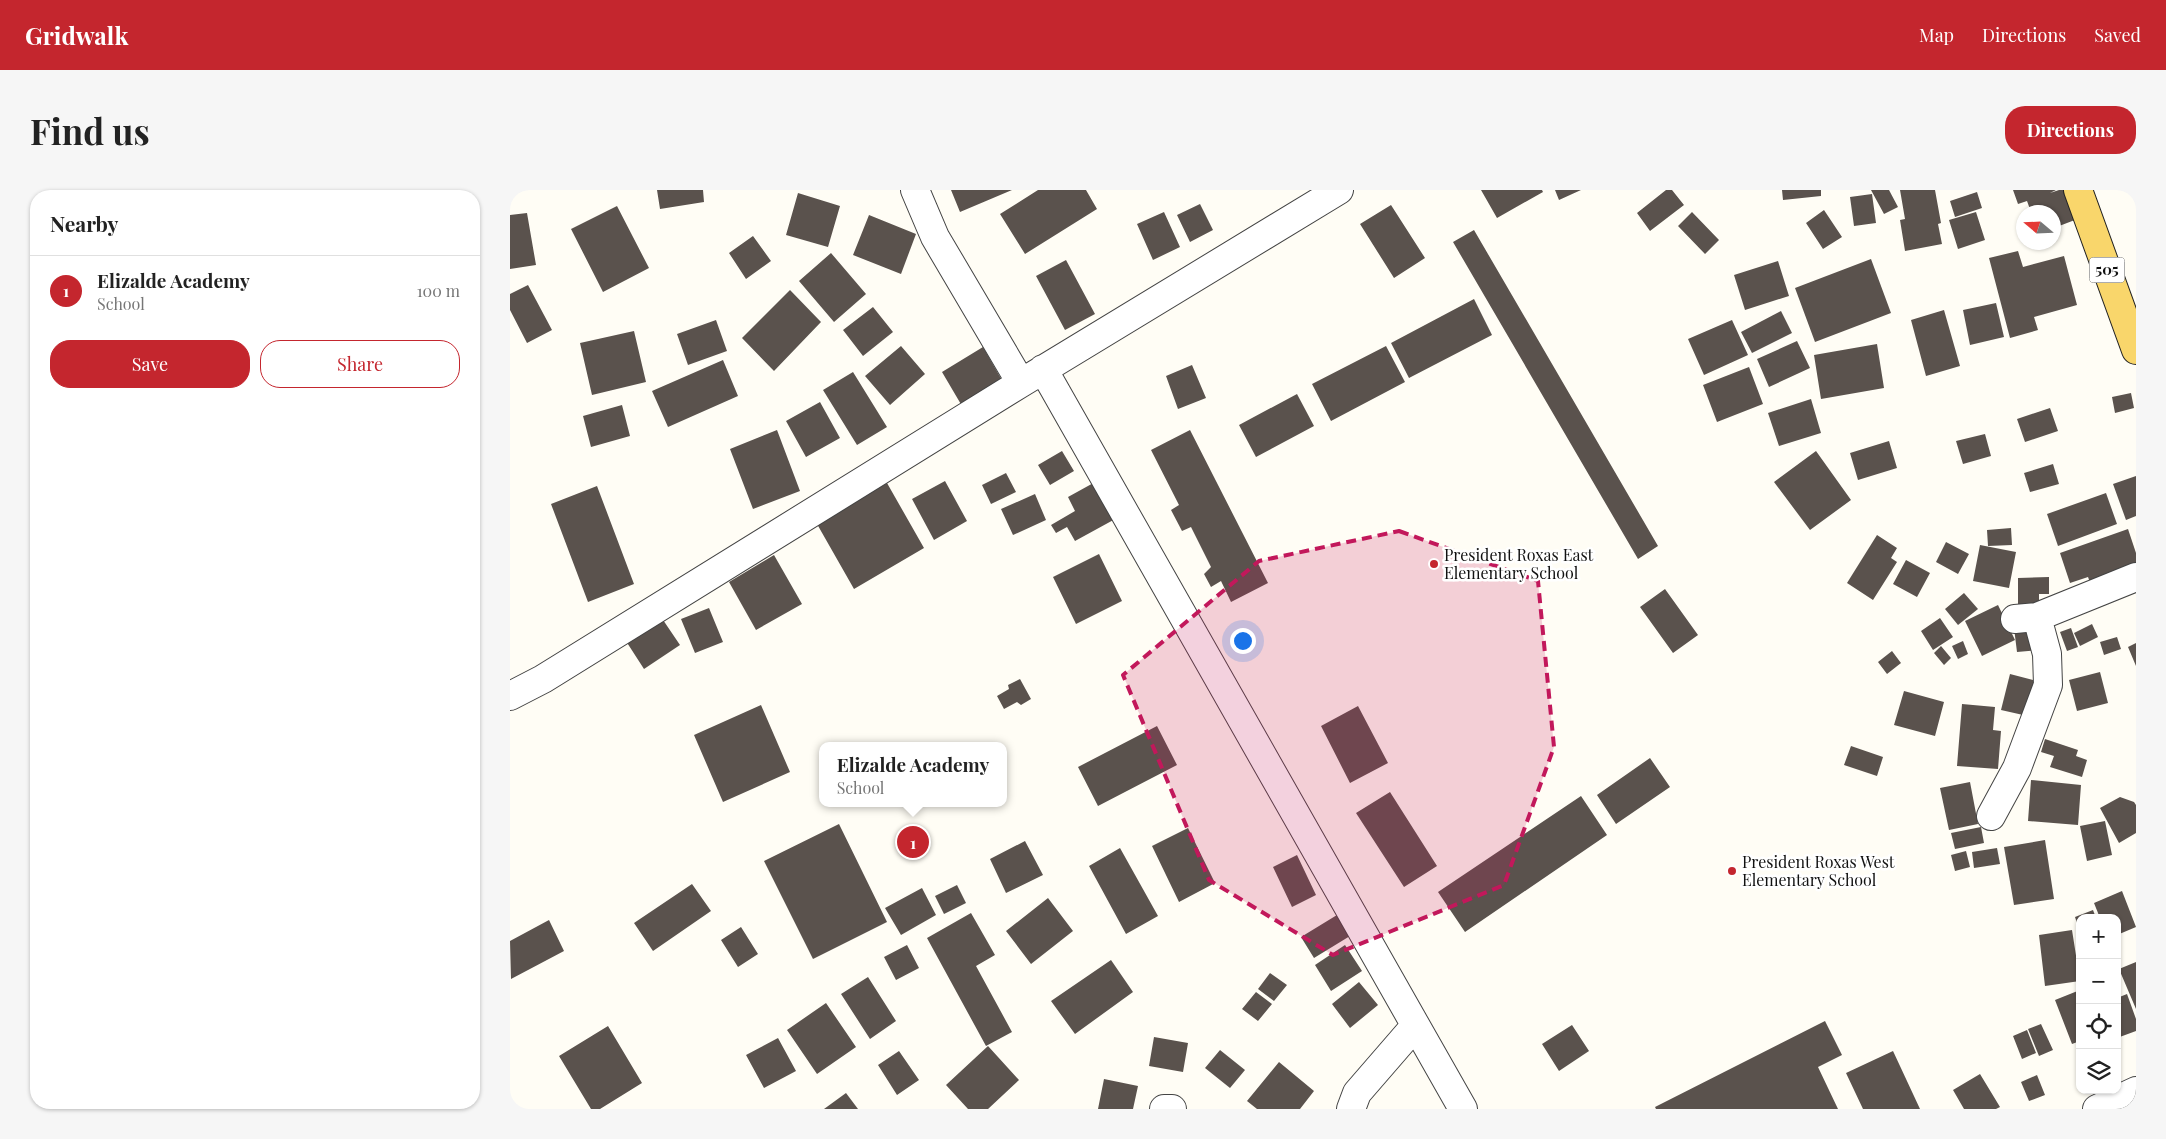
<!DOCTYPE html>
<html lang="en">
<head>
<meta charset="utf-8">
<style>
	:root { --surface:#fff; --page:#f6f6f6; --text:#222; --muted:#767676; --line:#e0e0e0; --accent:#c4262e }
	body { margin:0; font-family:"Playfair Display",serif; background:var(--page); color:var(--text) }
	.controls { position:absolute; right:15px; bottom:15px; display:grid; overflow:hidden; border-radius:10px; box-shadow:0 1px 4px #0004 }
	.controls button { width:45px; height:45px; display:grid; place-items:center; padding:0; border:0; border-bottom:1px solid var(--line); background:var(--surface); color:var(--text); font:25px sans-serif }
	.compass { position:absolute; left:1506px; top:15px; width:45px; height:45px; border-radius:50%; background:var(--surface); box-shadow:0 1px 4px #0004; rotate:289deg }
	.you { position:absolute; left:732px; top:450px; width:18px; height:18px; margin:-12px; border:4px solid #fff; border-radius:50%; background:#1a73e8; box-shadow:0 0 0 8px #1a73e833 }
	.badge { display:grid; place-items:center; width:32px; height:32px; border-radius:50%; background:var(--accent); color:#fff; font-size:16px; font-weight:700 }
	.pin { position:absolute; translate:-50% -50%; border:2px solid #fff; box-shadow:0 1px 5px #0006 }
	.popup { position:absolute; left:309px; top:552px; width:188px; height:65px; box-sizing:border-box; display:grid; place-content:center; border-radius:10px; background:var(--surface); filter:drop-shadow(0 1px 4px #0005); font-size:16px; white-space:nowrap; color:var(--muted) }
	.popup b { font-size:19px; color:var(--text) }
	.popup::after { content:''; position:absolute; left:50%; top:100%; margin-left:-10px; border:10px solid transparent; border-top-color:var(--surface) }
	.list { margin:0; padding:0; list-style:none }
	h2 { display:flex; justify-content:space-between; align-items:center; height:65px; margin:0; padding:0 20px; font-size:21px }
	h2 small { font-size:16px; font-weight:400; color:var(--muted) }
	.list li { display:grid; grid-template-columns:32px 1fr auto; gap:15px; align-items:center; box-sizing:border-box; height:70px; padding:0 20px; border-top:1px solid var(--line) }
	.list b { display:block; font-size:19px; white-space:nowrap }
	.list p { margin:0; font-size:16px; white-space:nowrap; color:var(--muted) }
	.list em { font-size:16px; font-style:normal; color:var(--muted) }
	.actions { display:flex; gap:10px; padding:15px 20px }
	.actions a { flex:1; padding:11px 0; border:1px solid var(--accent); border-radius:20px; text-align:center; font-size:18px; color:var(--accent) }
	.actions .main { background:var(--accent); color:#fff }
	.icon { flex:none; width:28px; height:28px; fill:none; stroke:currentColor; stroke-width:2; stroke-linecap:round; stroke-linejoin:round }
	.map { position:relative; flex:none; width:1626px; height:919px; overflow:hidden; border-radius:20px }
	header { display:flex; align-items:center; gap:30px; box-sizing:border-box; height:70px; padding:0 25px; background:var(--accent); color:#fff }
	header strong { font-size:24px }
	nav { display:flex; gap:28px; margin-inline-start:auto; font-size:18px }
	.intro { display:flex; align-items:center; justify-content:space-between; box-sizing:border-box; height:120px; padding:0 30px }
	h1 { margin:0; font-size:35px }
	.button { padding:12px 22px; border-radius:20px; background:var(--accent); color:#fff; font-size:18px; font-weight:700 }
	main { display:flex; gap:30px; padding:0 30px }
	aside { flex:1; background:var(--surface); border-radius:20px; box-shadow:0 1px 4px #0004 }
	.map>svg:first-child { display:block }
</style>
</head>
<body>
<header>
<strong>Gridwalk</strong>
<nav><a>Map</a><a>Directions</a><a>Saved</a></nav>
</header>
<div class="intro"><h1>Find us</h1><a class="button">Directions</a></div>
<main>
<aside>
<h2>Nearby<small></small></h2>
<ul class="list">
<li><span class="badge">1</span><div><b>Elizalde Academy</b><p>School</p></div><em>100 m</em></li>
</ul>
<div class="actions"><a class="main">Save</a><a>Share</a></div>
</aside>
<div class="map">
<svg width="1626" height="919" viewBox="0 0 1626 919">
	<rect width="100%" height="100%" fill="#fffdf5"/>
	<path fill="#5a524d" d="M 147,0 L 193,0 L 194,12 L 150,19 Z
		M 441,0 L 502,0 L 450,22 Z
		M 528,0 L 576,0 L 587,19 L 515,64 L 490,24 Z
		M 971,0 L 1032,0 L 1033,2 L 987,28 Z
		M 1045,0 L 1071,0 L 1049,10 Z
		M 1156,0 L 1162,0 L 1174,15 L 1140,41 L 1127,23 Z
		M 1272,0 L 1311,0 L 1311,6 L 1273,10 Z
		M 1361,0 L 1379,0 L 1388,17 L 1374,24 Z
		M 1390,0 L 1425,0 L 1431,33 L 1428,34 L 1432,54 L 1395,61 L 1390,30 L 1395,29 Z
		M 1503,0 L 1546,0 L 1540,3 L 1549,0 L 1561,0 L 1570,28 L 1544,38 L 1544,22 L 1521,22 L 1517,11 L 1508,14 Z
		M 1467,2 L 1472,18 L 1445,27 L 1440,11 Z
		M 288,3 L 330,16 L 318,57 L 276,45 Z
		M 1362,4 L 1366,33 L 1344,36 L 1340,7 Z
		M 690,14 L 703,40 L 680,52 L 667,25 Z
		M 881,15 L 915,68 L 884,88 L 850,34 Z
		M 107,16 L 139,78 L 93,102 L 61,39 Z
		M 1314,20 L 1332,47 L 1313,59 L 1296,33 Z
		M 654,22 L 670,57 L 643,70 L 627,34 Z
		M 1182,22 L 1209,50 L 1195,64 L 1168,36 Z
		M 1466,22 L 1475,50 L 1448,59 L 1439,30 Z
		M 17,23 L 26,75 L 0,79 L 0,25 Z
		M 359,25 L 406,44 L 391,84 L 343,65 Z
		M 964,40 L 1148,356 L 1128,369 L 943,52 Z
		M 243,46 L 261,71 L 236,89 L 219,63 Z
		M 1508,61 L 1513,77 L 1554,66 L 1567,115 L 1524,127 L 1528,140 L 1500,148 L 1479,68 Z
		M 321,63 L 356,104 L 324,132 L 289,91 Z
		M 1361,69 L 1381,123 L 1305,152 L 1285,98 Z
		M 556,70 L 585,124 L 555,140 L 526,86 Z
		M 1268,71 L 1279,106 L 1235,120 L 1224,85 Z
		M 18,95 L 42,140 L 17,153 L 0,120 L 0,104 Z
		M 280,100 L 311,132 L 264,181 L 232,148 Z
		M 964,109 L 982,145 L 899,188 L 881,153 Z
		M 1486,113 L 1494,147 L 1460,155 L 1453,120 Z
		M 363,117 L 383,142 L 353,166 L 333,140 Z
		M 1434,120 L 1450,176 L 1416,186 L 1401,130 Z
		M 1271,121 L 1282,143 L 1242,163 L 1231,142 Z
		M 206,130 L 217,161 L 178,175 L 167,144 Z
		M 1222,130 L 1238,165 L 1194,185 L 1178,149 Z
		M 124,141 L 136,192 L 82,205 L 70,153 Z
		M 1287,151 L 1300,178 L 1259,197 L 1247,169 Z
		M 1367,154 L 1374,198 L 1311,209 L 1304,165 Z
		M 391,156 L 415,184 L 380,215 L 355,186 Z
		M 876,156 L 895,192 L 821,231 L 802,194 Z
		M 473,157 L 493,192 L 452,216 L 432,182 Z
		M 213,170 L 228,206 L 158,237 L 142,201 Z
		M 682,175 L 696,208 L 668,219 L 656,186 Z
		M 1239,177 L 1253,214 L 1207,232 L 1193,195 Z
		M 343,182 L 377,237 L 347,255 L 313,200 Z
		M 1621,203 L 1624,218 L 1605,223 L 1602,207 Z
		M 787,204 L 804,236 L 746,267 L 729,235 Z
		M 1301,209 L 1311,243 L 1269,256 L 1258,223 Z
		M 310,212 L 330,248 L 296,267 L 276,231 Z
		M 112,215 L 120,246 L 81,257 L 73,226 Z
		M 1540,218 L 1548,241 L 1515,252 L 1507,229 Z
		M 267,240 L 290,301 L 243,319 L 220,259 Z
		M 680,240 L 758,393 L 721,412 L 711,391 L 701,397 L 694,384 L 701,377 L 681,337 L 672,341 L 661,320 L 669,315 L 641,260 Z
		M 1475,244 L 1481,266 L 1453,274 L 1446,251 Z
		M 1379,251 L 1387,278 L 1348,290 L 1340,263 Z
		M 552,261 L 564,281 L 540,295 L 528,275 Z
		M 1306,261 L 1341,310 L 1300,340 L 1264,292 Z
		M 1543,274 L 1549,294 L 1520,302 L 1514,283 Z
		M 496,283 L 506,302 L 481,314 L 472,295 Z
		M 1626,286 L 1626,326 L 1616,330 L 1603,294 Z
		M 435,291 L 457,331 L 424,350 L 402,309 Z
		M 587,291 L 607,328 L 565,351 L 557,337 L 546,343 L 541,335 L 565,321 L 558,307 Z
		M 377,293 L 414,358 L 344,399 L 307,334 Z
		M 87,296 L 124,394 L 78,412 L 41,314 Z
		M 1596,303 L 1607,334 L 1548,356 L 1537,324 Z
		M 525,304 L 536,330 L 503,345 L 491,319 Z
		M 1501,338 L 1502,355 L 1478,356 L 1477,340 Z
		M 1618,339 L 1626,363 L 1626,382 L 1582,398 L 1578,387 L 1560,393 L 1550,363 Z
		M 1367,345 L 1387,358 L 1381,368 L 1387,372 L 1363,410 L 1337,393 Z
		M 1436,352 L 1459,364 L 1448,384 L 1426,372 Z
		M 1470,355 L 1506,362 L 1499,398 L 1463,391 Z
		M 589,364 L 612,411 L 566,434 L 543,387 Z
		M 264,365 L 292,414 L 246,440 L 219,392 Z
		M 1396,370 L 1420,383 L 1407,407 L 1383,394 Z
		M 1539,387 L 1539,404 L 1529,404 L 1529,422 L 1508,422 L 1508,388 Z
		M 1155,399 L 1188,445 L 1163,463 L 1130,417 Z
		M 1454,403 L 1468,419 L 1448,435 L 1435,419 Z
		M 1488,415 L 1505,450 L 1472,466 L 1455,431 Z
		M 199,418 L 213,452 L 185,463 L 171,429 Z
		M 149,424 L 170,455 L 134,479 L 114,448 Z
		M 1430,428 L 1443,447 L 1423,460 L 1411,441 Z
		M 1582,434 L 1588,447 L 1570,456 L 1564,443 Z
		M 1527,436 L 1530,460 L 1507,462 L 1504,438 Z
		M 1561,438 L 1568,457 L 1557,461 L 1550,442 Z
		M 1607,447 L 1611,459 L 1594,465 L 1590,452 Z
		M 1453,451 L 1458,464 L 1448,469 L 1442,456 Z
		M 1626,453 L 1626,476 L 1618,457 Z
		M 1431,456 L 1441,468 L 1434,475 L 1424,463 Z
		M 1382,461 L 1391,473 L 1377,484 L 1368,472 Z
		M 1590,482 L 1598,513 L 1567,521 L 1559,490 Z
		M 1500,484 L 1531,492 L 1522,527 L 1491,520 Z
		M 510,489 L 521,509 L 511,515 L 507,512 L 494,519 L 487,506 L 499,499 L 498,495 Z
		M 1394,501 L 1434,512 L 1425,546 L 1384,535 Z
		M 1452,514 L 1485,517 L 1483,540 L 1491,541 L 1488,579 L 1447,576 Z
		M 251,515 L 280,582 L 213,612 L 184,545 Z
		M 848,516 L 878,573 L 840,593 L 811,536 Z
		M 647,536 L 667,575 L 588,616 L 568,577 Z
		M 1535,549 L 1568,560 L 1566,566 L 1577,570 L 1572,587 L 1540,577 L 1544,566 L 1531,562 Z
		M 1341,556 L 1373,567 L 1367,586 L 1334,575 Z
		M 1140,568 L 1160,597 L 1106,634 L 1087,605 Z
		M 1521,590 L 1571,595 L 1568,635 L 1518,631 Z
		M 1460,592 L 1468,634 L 1439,640 L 1430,598 Z
		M 880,602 L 927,676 L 894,697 L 846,623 Z
		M 1071,606 L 1097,645 L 955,742 L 928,702 Z
		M 1610,607 L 1624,612 L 1626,615 L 1626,643 L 1609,653 L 1590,618 Z
		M 1595,631 L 1602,665 L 1577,671 L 1570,636 Z
		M 329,634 L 377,732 L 303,769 L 254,671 Z
		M 1471,637 L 1474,653 L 1445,659 L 1441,643 Z
		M 678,638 L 705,693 L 669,712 L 642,656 Z
		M 1535,650 L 1544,709 L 1504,715 L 1494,657 Z
		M 515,651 L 533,685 L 496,703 L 480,669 Z
		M 610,658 L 648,726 L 616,744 L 579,676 Z
		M 1487,658 L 1490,674 L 1464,678 L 1462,662 Z
		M 1456,661 L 1460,677 L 1445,681 L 1441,665 Z
		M 787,665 L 806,705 L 782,717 L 763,677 Z
		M 182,694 L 201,721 L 143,761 L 124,733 Z
		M 447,695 L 456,713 L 434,724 L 425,706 Z
		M 412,698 L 426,725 L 391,745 L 375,718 Z
		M 1612,701 L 1626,737 L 1607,745 L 1607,728 L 1590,728 L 1584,713 Z
		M 538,708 L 563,741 L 521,774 L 496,741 Z
		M 1583,720 L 1586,728 L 1570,728 L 1569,739 L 1565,727 Z
		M 461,723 L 485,765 L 466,776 L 502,842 L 476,856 L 417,748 Z
		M 827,725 L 840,746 L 804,768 L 791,747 Z
		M 39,730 L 54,761 L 1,789 L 0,751 Z
		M 231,737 L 248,764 L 228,777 L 211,750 Z
		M 1562,740 L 1570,791 L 1535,796 L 1529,745 Z
		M 397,755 L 409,778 L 386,790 L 374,767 Z
		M 835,755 L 852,781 L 821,801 L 805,775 Z
		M 601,770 L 623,802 L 565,844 L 541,811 Z
		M 1626,772 L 1626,819 L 1609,779 Z
		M 760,783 L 777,795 L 764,811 L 748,799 Z
		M 358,787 L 386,831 L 360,849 L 331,804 Z
		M 849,792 L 868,815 L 840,838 L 822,814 Z
		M 1570,800 L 1570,851 L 1562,854 L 1545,810 Z
		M 746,802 L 762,814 L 748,831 L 732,819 Z
		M 1617,804 L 1626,829 L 1626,841 L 1607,848 L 1607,808 Z
		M 316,813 L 346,857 L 307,884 L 277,840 Z
		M 1315,831 L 1332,865 L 1308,877 L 1328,919 L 1146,919 L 1145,917 Z
		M 1531,834 L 1543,860 L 1529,866 L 1518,839 Z
		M 1062,835 L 1079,861 L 1049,881 L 1032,854 Z
		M 98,836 L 132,893 L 90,919 L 81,919 L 49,866 Z
		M 1517,840 L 1526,863 L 1512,869 L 1503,846 Z
		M 644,847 L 678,853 L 673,882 L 639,876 Z
		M 268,848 L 286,881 L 254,898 L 236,865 Z
		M 478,856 L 509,890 L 478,919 L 458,919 L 436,895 Z
		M 710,860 L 735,880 L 720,898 L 695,878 Z
		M 389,861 L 409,890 L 387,905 L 368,875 Z
		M 1383,861 L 1410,919 L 1353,919 L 1336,883 Z
		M 769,872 L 804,901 L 790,919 L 747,919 L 737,911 Z
		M 1470,884 L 1490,917 L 1486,919 L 1454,919 L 1443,900 Z
		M 1527,885 L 1535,905 L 1519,911 L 1511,892 Z
		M 594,889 L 628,896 L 623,919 L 588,919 Z
		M 336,903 L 348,919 L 314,919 Z"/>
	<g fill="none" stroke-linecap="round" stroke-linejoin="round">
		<g stroke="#444" stroke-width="30">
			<path id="street" d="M 405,0 L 425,47 L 511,193
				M 533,179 L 953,919
				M 1505,429 L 1527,427 L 1626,387
				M 0,506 L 33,489 L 511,193 L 829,0
				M 1481,626 L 1507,578 L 1538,495 L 1537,464 L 1527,427
				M 654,919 L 662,919
				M 841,919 L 847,903 L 905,836
				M 1587,919 L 1626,901"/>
		</g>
		<g stroke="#222" stroke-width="30">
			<path id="primary" d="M 1568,0 L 1626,160"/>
		</g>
		<use href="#street" stroke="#fff" stroke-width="28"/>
		<use href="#primary" stroke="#f9d66b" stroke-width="28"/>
	</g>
	<path fill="#c2185b" fill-opacity="0.2" stroke="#c2185b" stroke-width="4" stroke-dasharray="10 6" stroke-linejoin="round" d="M 889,341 L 1028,391 L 1044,557 L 994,695 L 823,765 L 699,690 L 613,485 L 749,371 Z"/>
	<g fill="#c4262e" stroke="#fff" stroke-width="2">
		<circle cx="924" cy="374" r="5"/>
		<circle cx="1222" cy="681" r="5"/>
	</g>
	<g text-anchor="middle" stroke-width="5" stroke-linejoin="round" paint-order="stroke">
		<rect fill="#fff" stroke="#585858" stroke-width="1" x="1579.5" y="67.5" width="35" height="25" rx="4"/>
		<g font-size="15" font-weight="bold" fill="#111">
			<text x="1597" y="85">505</text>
		</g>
		<g font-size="16" fill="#111" stroke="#fff" text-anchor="start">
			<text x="934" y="371">President Roxas East<tspan x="934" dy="18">Elementary School</tspan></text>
			<text x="1232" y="678">President Roxas West<tspan x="1232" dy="18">Elementary School</tspan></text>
		</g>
	</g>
</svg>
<div class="controls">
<button>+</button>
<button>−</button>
<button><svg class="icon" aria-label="locate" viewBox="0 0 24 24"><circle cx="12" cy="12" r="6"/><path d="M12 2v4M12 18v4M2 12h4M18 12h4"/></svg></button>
<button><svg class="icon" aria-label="layers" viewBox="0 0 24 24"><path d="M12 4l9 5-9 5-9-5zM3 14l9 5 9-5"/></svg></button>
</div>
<svg class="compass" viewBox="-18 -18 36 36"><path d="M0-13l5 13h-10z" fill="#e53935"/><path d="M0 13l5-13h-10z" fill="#767676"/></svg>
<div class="you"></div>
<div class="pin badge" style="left:403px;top:652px">1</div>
<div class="popup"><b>Elizalde Academy</b>School</div>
</div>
</main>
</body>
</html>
